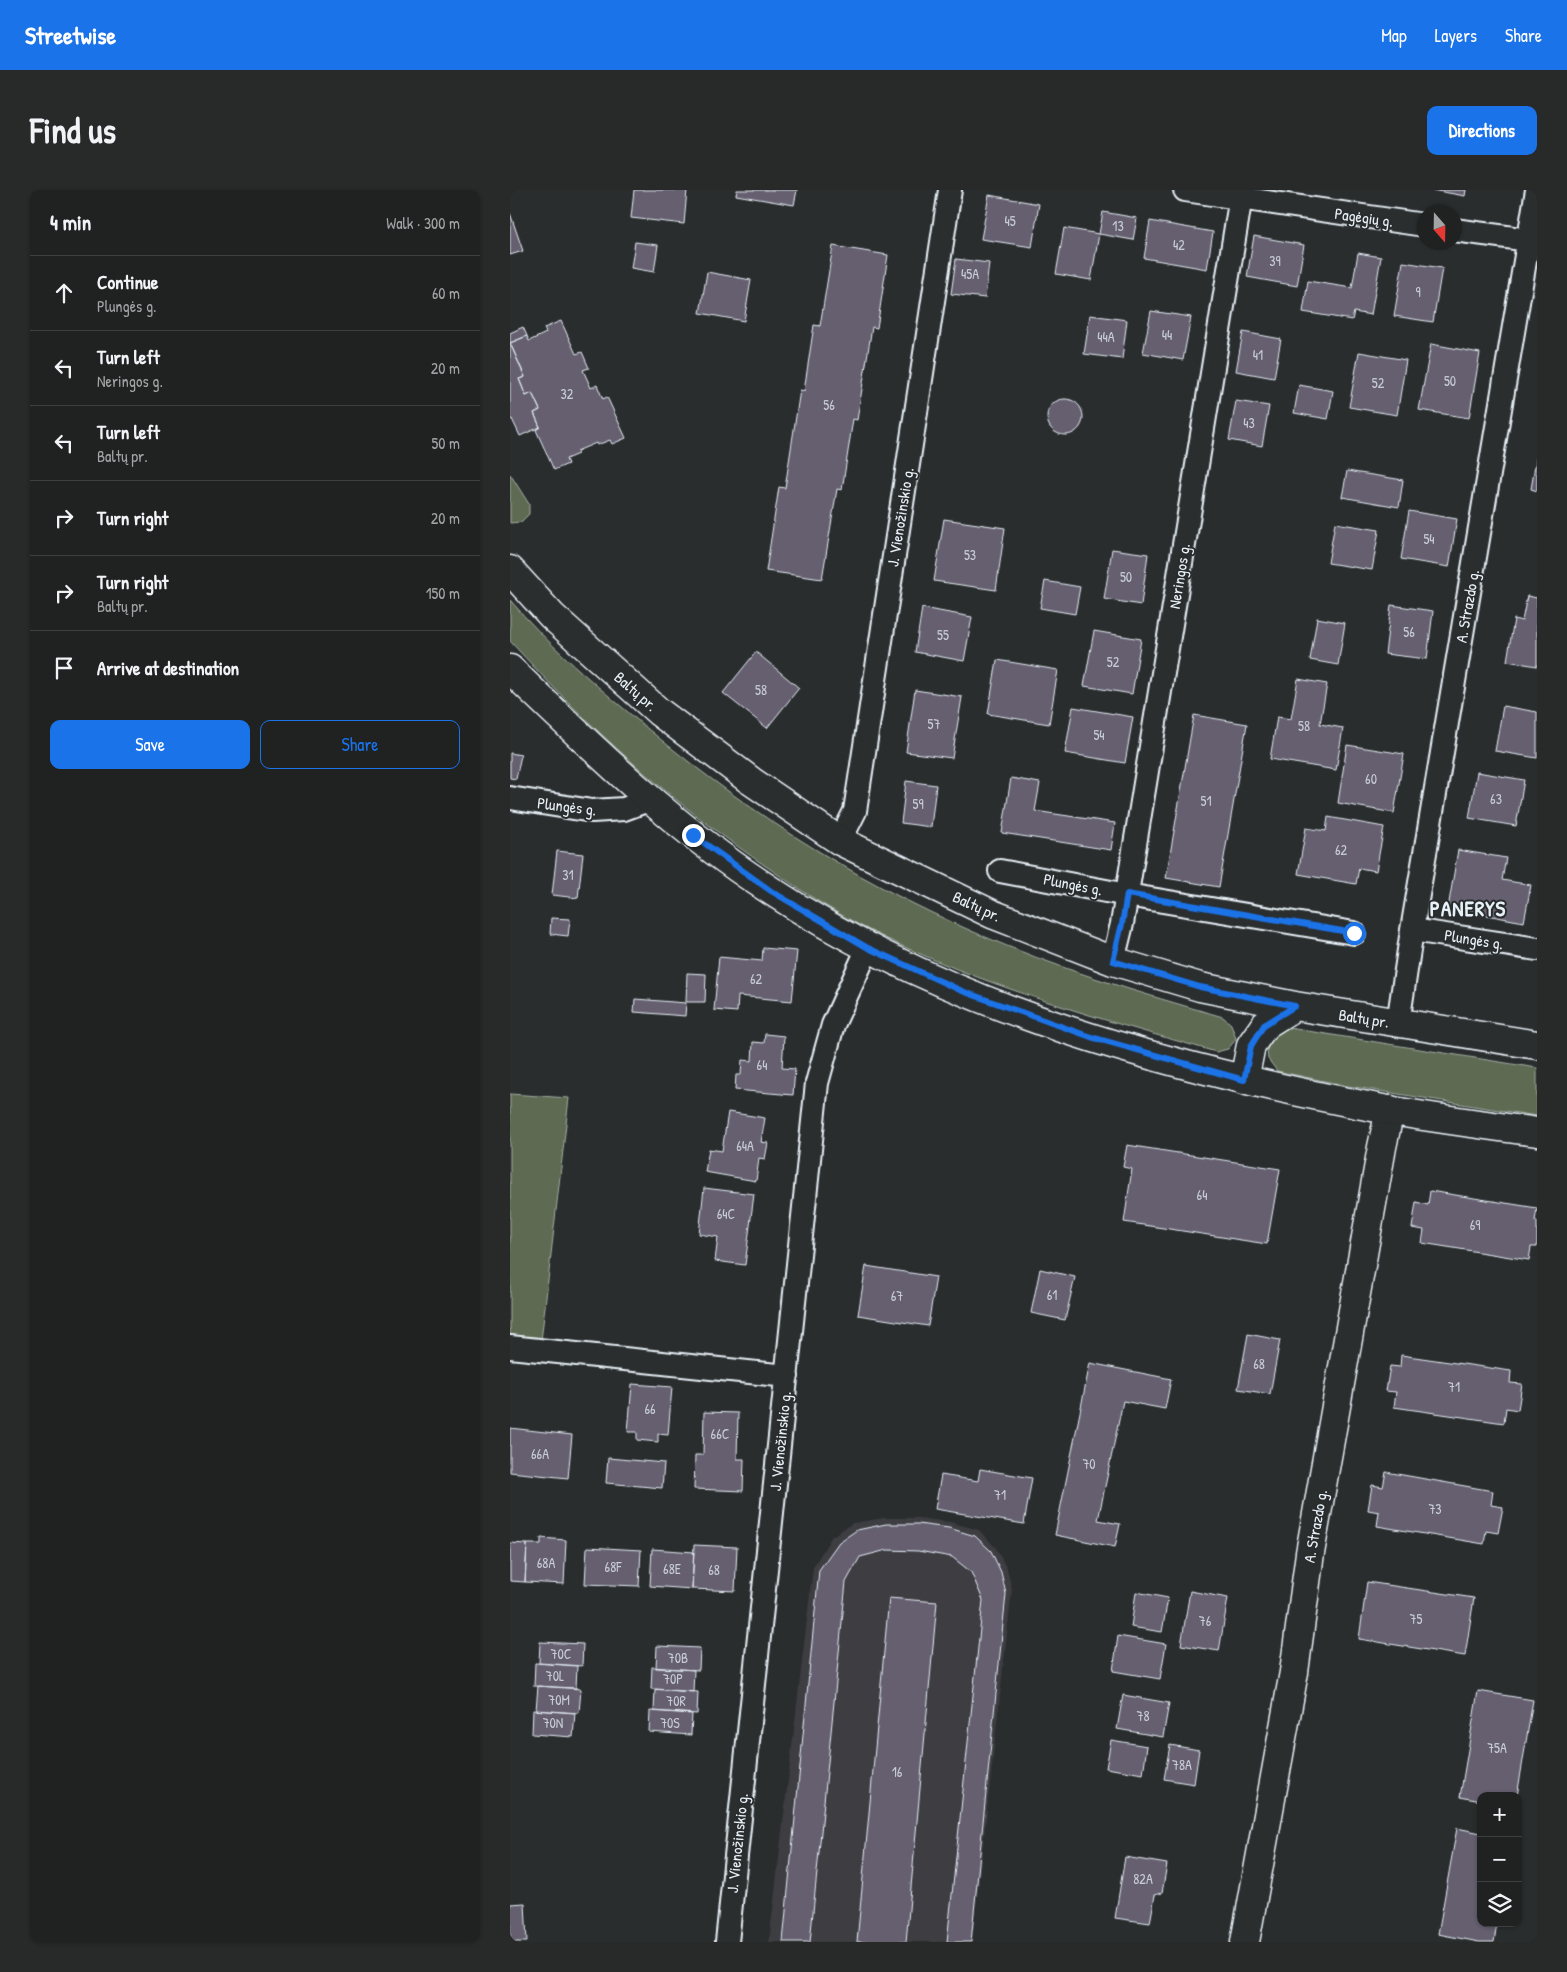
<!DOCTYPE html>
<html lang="en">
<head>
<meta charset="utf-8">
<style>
	:root { --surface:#202222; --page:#282a2a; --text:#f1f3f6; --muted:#a2a4a5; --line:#3d3f40; --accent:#1a73e8 }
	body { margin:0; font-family:"Patrick Hand",sans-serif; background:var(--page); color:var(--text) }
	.controls { position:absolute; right:15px; bottom:15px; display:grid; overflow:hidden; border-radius:10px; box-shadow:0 1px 4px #0004 }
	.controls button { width:45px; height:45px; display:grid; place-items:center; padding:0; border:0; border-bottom:1px solid var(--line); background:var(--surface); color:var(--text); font:25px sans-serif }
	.compass { position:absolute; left:907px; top:15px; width:45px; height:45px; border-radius:50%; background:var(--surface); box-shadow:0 1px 4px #0004; rotate:160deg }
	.stop { position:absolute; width:15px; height:15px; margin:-11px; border:4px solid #1a73e8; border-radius:50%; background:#fff }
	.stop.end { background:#1a73e8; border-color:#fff; box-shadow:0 1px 5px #0008 }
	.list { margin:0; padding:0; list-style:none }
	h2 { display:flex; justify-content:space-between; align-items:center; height:65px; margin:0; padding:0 20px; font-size:21px }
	h2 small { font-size:16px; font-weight:400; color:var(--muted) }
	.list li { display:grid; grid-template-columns:32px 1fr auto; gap:15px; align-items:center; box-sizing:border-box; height:75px; padding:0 20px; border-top:1px solid var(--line) }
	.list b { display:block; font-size:19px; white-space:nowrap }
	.list p { margin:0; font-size:16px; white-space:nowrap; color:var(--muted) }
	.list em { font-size:16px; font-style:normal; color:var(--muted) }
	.actions { display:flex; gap:10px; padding:15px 20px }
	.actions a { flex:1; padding:11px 0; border:1px solid var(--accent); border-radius:10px; text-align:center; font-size:18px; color:var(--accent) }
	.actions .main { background:var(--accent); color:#fff }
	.icon { flex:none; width:28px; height:28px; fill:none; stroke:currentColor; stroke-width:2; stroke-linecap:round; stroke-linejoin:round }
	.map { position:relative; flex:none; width:1027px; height:1752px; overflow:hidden; border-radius:10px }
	header { display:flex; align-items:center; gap:30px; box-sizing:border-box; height:70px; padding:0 25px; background:var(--accent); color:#fff }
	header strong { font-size:24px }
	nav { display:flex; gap:28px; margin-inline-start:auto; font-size:18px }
	.intro { display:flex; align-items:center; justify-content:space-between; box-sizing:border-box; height:120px; padding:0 30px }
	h1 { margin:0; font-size:35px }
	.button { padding:12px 22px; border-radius:10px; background:var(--accent); color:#fff; font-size:18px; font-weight:700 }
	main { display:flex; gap:30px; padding:0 30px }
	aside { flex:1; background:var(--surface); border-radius:10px; box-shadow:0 1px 4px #0004 }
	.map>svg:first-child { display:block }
</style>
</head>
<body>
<header>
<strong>Streetwise</strong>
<nav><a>Map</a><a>Layers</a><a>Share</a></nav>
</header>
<div class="intro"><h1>Find us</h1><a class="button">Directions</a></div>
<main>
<aside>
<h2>4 min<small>Walk · 300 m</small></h2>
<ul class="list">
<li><svg class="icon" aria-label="ahead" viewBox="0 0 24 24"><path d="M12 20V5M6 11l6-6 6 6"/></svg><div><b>Continue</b><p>Plungės g.</p></div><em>60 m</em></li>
<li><svg class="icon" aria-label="left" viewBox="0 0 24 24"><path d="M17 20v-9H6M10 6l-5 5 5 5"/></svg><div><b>Turn left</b><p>Neringos g.</p></div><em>20 m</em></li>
<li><svg class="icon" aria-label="left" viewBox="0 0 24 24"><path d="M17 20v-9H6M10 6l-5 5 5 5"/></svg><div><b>Turn left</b><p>Baltų pr.</p></div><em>50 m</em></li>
<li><svg class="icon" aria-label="right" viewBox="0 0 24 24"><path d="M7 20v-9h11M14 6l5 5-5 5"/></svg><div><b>Turn right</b></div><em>20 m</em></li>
<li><svg class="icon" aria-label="right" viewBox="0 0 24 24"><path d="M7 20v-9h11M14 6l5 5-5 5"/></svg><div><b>Turn right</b><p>Baltų pr.</p></div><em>150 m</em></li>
<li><svg class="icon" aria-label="arrive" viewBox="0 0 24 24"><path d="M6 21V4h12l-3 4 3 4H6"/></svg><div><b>Arrive at destination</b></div></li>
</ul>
<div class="actions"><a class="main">Save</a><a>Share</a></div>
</aside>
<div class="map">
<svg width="1027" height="1752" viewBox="0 0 1027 1752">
	<rect width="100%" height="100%" fill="#2a2d2e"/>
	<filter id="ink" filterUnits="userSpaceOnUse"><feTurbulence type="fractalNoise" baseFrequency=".02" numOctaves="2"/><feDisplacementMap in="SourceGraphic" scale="10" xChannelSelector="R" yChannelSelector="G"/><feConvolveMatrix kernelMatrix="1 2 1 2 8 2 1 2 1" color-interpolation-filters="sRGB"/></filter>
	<g filter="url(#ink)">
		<path fill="#3c3c42" d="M 374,1328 L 408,1328 L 440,1332 L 469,1340 L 486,1358 L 497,1379 L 502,1400 L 462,1752 L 259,1752 L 303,1377 L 322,1346 L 343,1333 Z"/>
		<path fill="#5e6b52" stroke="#a3aea5" d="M 0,284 L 19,314 L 19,324 L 11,332 L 0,333 Z
			M 0,410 C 36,452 77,488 119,523 C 224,613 339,688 466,743 C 546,778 629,803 713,827 L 721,834 L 726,849 L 718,859 L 706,862 C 590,829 472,796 363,742 C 327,724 293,702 260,679 C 161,612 80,539 0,451 Z
			M 779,838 L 1027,878 L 1027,926 L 838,896 L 767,881 L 758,869 L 756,852 L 765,843 Z
			M 0,904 L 59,908 L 30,1160 L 0,1157 Z"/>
		<path fill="#655e6f" stroke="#e8f1f8" d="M 124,0 L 177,0 L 174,34 L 121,28 Z
			M 227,0 L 287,0 L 284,15 L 226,5 Z
			M 922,0 L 956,0 L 955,6 Z
			M 479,5 L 529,14 L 522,57 L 471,49 Z
			M 593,22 L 627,28 L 623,50 L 589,44 Z
			M 0,23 L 13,61 L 0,65 Z
			M 640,31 L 703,42 L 697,79 L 634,68 Z
			M 554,38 L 589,44 L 581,90 L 546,84 Z
			M 744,46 L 794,55 L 787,96 L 737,87 Z
			M 125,52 L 148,55 L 144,82 L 121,78 Z
			M 323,56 L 378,65 L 367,138 L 362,137 L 347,230 L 343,229 L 332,300 L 327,299 L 312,389 L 256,381 L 269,297 L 275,298 L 290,200 L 294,201 L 304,135 L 310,136 Z
			M 848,63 L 871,67 L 861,125 L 844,122 L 842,130 L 793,122 L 798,91 L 842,98 Z
			M 446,69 L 479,73 L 475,108 L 441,104 Z
			M 893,72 L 932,78 L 923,132 L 884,126 Z
			M 197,82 L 241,90 L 234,131 L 190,123 Z
			M 641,121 L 681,127 L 673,170 L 633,163 Z
			M 580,125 L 617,130 L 612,169 L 574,164 Z
			M 51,131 L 66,164 L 72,162 L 79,178 L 73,180 L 81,198 L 87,195 L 93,209 L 97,207 L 116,248 L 102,254 L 100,250 L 87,255 L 86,253 L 67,261 L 68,264 L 56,269 L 58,274 L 44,280 L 26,240 L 30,237 L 24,223 L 30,220 L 22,203 L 16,206 L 9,189 L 15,187 L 0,153 L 17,146 L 19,151 L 36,143 L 34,138 Z
			M 13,137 L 17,146 L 0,153 L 15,187 L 9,189 L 16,206 L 22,203 L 30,220 L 24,223 L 30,237 L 10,246 L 2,229 L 0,230 L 0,143 Z
			M 733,142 L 771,149 L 764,188 L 726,181 Z
			M 921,154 L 970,163 L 959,228 L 909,220 Z
			M 849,162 L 896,170 L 887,225 L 839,217 Z
			M 789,195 L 823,201 L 818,229 L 784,223 Z
			M537 227a18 18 0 1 1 36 0a18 18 0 1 1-36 0Z
			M 726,211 L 759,216 L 752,256 L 719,250 Z
			M 1027,264 L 1027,301 L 1021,299 Z
			M 837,281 L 893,290 L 889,317 L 832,307 Z
			M 899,321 L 947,329 L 939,377 L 891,369 Z
			M 434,329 L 495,338 L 486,400 L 424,391 Z
			M 825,333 L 869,340 L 862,380 L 818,373 Z
			M 602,359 L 638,364 L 631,415 L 594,409 Z
			M 535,391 L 570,397 L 565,424 L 530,418 Z
			M 1017,406 L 1027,408 L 1027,476 L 997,471 L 1004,429 L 1012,431 Z
			M 881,415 L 923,421 L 917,469 L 875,464 Z
			M 412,418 L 462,427 L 454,471 L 405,462 Z
			M 807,428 L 835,433 L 828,475 L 800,470 Z
			M 584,441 L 631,449 L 622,504 L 574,496 Z
			M 246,462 L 289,498 L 257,538 L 213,503 Z
			M 487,470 L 548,480 L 539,534 L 478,524 Z
			M 788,489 L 817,494 L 810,534 L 833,538 L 826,580 L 760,569 L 767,527 L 781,529 Z
			M 405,500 L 452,507 L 442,568 L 396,562 Z
			M 993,516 L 1027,522 L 1027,568 L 985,561 Z
			M 563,517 L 623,527 L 615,573 L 555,563 Z
			M 684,525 L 737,534 L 709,697 L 656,688 Z
			M 837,555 L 894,564 L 884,623 L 828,613 Z
			M 0,563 L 11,565 L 6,589 L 0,588 Z
			M 967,582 L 1014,590 L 1006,636 L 959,628 Z
			M 501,588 L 530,593 L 525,621 L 605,633 L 601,660 L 492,643 Z
			M 396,591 L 426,595 L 421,637 L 391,633 Z
			M 818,627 L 874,637 L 866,681 L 849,678 L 846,694 L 788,684 L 796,638 L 816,641 Z
			M 948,660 L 996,668 L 992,690 L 1021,695 L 1014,732 L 938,718 Z
			M 47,661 L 73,664 L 68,708 L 42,705 Z
			M 41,728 L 60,729 L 58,746 L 40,744 Z
			M 253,758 L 287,761 L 282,811 L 228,806 L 227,822 L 204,820 L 209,767 L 252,771 Z
			M 177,783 L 196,784 L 195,812 L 176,812 Z
			M 125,809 L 176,813 L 175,826 L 124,822 Z
			M 255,844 L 274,846 L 272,878 L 285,879 L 283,905 L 225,900 L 226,885 L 231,885 L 232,870 L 242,871 L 243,852 L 254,853 Z
			M 218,922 L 255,928 L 251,952 L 258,953 L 255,969 L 249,968 L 246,991 L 195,982 L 199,959 L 212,961 Z
			M 617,955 L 770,979 L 757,1054 L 614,1032 L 622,979 L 613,977 Z
			M 194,998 L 244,1004 L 235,1075 L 205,1071 L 208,1047 L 189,1044 Z
			M 920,1001 L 1027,1018 L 1025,1031 L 1027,1031 L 1027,1057 L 1021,1057 L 1019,1070 L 912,1053 L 914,1040 L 902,1038 L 906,1012 L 918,1015 Z
			M 356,1076 L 426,1087 L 418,1136 L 348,1125 Z
			M 530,1079 L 565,1087 L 555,1130 L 521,1123 Z
			M 738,1144 L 770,1150 L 760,1204 L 728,1199 Z
			M 891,1165 L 1001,1181 L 1000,1193 L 1012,1194 L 1008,1220 L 996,1218 L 994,1233 L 884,1217 L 886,1202 L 876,1201 L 880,1176 L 890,1177 Z
			M 580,1173 L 661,1189 L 655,1219 L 613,1211 L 588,1330 L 610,1334 L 605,1357 L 545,1345 Z
			M 122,1194 L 162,1197 L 158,1245 L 148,1244 L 148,1252 L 127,1250 L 127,1242 L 118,1242 Z
			M 194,1222 L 228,1223 L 227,1269 L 234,1269 L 233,1301 L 184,1299 L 185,1265 L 193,1265 Z
			M 0,1238 L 62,1245 L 58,1288 L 0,1282 Z
			M 98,1268 L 154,1273 L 152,1298 L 96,1293 Z
			M 470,1279 L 522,1288 L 514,1334 L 425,1319 L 431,1285 L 468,1291 Z
			M 876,1282 L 983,1301 L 981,1315 L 993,1317 L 988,1343 L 976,1341 L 974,1354 L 867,1336 L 869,1322 L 858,1320 L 862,1295 L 873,1297 Z
			M 376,1334 L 408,1334 L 439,1338 L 465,1346 L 481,1361 L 491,1382 L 496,1404 L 461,1752 L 437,1752 L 473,1410 L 461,1382 L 442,1367 L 408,1361 L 377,1360 L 350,1367 L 336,1392 L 300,1752 L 273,1752 L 309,1380 L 329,1352 L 347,1340 Z
			M 31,1348 L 56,1350 L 54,1394 L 15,1392 L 17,1354 L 31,1354 Z
			M 0,1353 L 17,1354 L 15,1392 L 0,1391 Z
			M 184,1355 L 227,1357 L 225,1401 L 182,1399 Z
			M 77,1357 L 131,1360 L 129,1396 L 75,1394 Z
			M 142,1359 L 184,1362 L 182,1399 L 140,1396 Z
			M 857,1392 L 964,1408 L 955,1466 L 849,1449 Z
			M 680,1401 L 718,1408 L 709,1461 L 671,1455 Z
			M 626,1402 L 658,1408 L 652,1442 L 621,1437 Z
			M 379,1408 L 427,1412 L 396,1752 L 347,1752 Z
			M 608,1446 L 656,1454 L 650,1489 L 603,1481 Z
			M 30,1452 L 73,1454 L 72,1476 L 29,1473 Z
			M 147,1456 L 190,1458 L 189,1480 L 146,1478 Z
			M 25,1473 L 67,1476 L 66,1498 L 24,1496 Z
			M 142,1477 L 184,1480 L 183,1502 L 141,1499 Z
			M 28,1496 L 71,1499 L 69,1523 L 26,1520 Z
			M 145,1499 L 188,1502 L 187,1524 L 144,1521 Z
			M 968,1501 L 1023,1510 L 1007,1606 L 971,1606 L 971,1611 L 950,1607 Z
			M 613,1505 L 659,1513 L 653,1547 L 607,1539 Z
			M 23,1520 L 65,1523 L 63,1547 L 22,1544 Z
			M 140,1521 L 182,1524 L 181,1545 L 139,1542 Z
			M 601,1550 L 637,1556 L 633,1584 L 596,1578 Z
			M 660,1555 L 689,1560 L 684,1594 L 654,1589 Z
			M 947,1638 L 971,1643 L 971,1733 L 987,1733 L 984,1752 L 969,1752 L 928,1744 Z
			M 615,1667 L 657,1674 L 652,1703 L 645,1705 L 640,1733 L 605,1728 Z
			M 15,1713 L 17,1752 L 0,1752 L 0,1714 Z"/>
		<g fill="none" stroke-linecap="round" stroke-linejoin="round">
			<g stroke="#e8f1f8" stroke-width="26">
				<path id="minor" d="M 675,0 L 914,35
					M 944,40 L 1027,51
					M 0,608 L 82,621 L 114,619 L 141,609
					M 330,651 L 345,621 L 440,0
					M 490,681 L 617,705 L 844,743
					M 902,740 L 1027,759
					M 603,771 L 612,734 L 732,0
					M 888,833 L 902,740 L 1027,0
					M 0,1157 L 277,1186
					M 217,1752 L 307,893 L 323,835 L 358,758"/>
			</g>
			<g stroke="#e8f1f8" stroke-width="31">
				<path id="tertiary" d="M 735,1752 L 784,1482 L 800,1363 L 872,957 L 880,920"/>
			</g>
			<g stroke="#e8f1f8" stroke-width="31">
				<path id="primary" d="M 0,380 L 42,426 L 149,522 L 241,591 L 330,651 L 482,724 L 603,771 L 690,797 L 785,816 L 1027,855
					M 0,479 C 82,558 164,638 260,700 C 441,820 667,880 878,920 C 927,929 977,935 1027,942
					M 734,890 L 741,855 L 755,835 L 785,816"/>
			</g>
			<use href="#minor" stroke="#2a2d2e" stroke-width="22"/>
			<use href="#tertiary" stroke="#2a2d2e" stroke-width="28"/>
			<use href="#primary" stroke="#2a2d2e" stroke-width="28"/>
		</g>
	</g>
	<g fill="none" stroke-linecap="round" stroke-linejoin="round" filter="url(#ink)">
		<path stroke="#1a73e8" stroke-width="6" d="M 183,645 L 261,701 L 358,758 L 452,801 L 581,847 L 734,890 L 741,856 L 754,835 L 785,816 L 690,797 L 603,771 L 612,734 L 617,704 L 844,743"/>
	</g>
	<g text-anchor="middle" stroke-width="4" stroke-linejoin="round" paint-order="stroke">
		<g font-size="14" fill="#c7ccd6">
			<text x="500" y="36">45</text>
			<text x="608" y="41">13</text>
			<text x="669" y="60">42</text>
			<text x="765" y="76">39</text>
			<text x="460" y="89">45A</text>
			<text x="908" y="107">9</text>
			<text x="657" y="150">44</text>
			<text x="596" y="152">44A</text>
			<text x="748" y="170">41</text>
			<text x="940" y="196">50</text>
			<text x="868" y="198">52</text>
			<text x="57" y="209">32</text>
			<text x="319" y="220">56</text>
			<text x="739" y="238">43</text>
			<text x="919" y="354">54</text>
			<text x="460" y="370">53</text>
			<text x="616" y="392">50</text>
			<text x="899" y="447">56</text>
			<text x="433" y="450">55</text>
			<text x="603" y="477">52</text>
			<text x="251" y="505">58</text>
			<text x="424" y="539">57</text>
			<text x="794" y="541">58</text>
			<text x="589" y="550">54</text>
			<text x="861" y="594">60</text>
			<text x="986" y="614">63</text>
			<text x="696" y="616">51</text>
			<text x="408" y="619">59</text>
			<text x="831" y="665">62</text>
			<text x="58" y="690">31</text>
			<text x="246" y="794">62</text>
			<text x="252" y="880">64</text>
			<text x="235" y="961">64A</text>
			<text x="692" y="1010">64</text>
			<text x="216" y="1029">64C</text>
			<text x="965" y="1040">69</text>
			<text x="542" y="1110">61</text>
			<text x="387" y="1111">67</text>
			<text x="749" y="1179">68</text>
			<text x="944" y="1202">71</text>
			<text x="140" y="1224">66</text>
			<text x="210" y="1249">66C</text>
			<text x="30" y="1269">66A</text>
			<text x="579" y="1279">70</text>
			<text x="490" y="1310">71</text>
			<text x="925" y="1324">73</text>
			<text x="36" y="1378">68A</text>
			<text x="103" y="1382">68F</text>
			<text x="162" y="1384">68E</text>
			<text x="204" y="1385">68</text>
			<text x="906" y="1434">75</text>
			<text x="695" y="1436">76</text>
			<text x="51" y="1469">70C</text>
			<text x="168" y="1473">70B</text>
			<text x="45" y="1491">70L</text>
			<text x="163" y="1494">70P</text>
			<text x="49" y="1515">70M</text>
			<text x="166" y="1516">70R</text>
			<text x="633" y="1531">78</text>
			<text x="43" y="1538">70N</text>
			<text x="160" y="1538">70S</text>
			<text x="987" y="1563">75A</text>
			<text x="672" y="1580">78A</text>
			<text x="387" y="1587">16</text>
			<text x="633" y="1694">82A</text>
		</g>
		<g font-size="16" fill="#e8f1f8" stroke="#2a2d2e">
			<text transform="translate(854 27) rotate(8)" y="6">Pagėgių g.</text>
			<text transform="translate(390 327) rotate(-81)" y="6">J. Vienožinskio g.</text>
			<text transform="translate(669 386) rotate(-81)" y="6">Neringos g.</text>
			<text transform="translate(957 416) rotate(-80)" y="6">A. Strazdo g.</text>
			<text transform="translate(126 501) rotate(41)" y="6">Baltų pr.</text>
			<text transform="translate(57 616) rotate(7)" y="6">Plungės g.</text>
			<text transform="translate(563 694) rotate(11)" y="6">Plungės g.</text>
			<text transform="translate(467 716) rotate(25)" y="6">Baltų pr.</text>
			<text transform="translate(964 749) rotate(9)" y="6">Plungės g.</text>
			<text transform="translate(854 828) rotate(9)" y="6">Baltų pr.</text>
			<text transform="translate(270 1251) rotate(-84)" y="6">J. Vienožinskio g.</text>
			<text transform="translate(805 1336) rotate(-80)" y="6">A. Strazdo g.</text>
			<text transform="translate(227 1653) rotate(-84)" y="6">J. Vienožinskio g.</text>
		</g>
		<g font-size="21" font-weight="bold" letter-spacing="1" fill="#e8f1f8" stroke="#2a2d2e">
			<text x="958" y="726">PANERYS</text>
		</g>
	</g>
</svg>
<div class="controls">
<button>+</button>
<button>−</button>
<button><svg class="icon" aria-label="layers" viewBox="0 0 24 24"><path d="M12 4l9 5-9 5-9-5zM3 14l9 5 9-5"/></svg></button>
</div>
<svg class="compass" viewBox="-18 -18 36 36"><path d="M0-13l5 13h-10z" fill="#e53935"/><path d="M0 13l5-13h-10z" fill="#a2a4a5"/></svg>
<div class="stop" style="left:844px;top:743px"></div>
<div class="stop end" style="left:183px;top:645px"></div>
</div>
</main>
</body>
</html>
